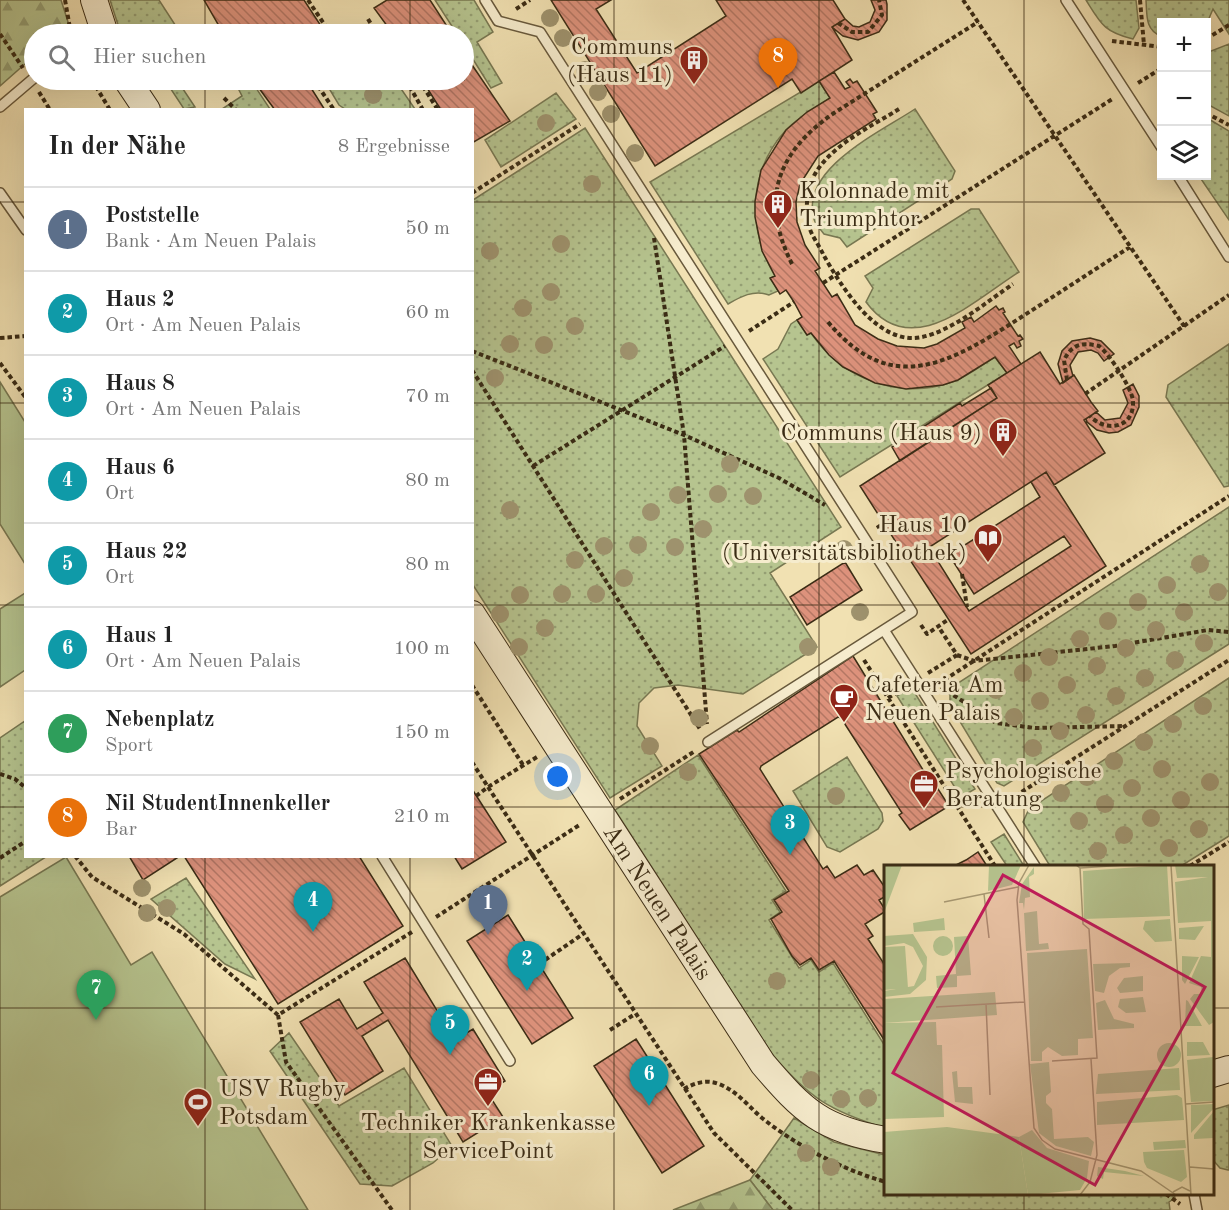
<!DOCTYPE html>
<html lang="de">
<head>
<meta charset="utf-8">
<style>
	:root { --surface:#fff; --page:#f2f2f2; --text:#222; --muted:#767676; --line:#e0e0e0; --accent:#8f2418 }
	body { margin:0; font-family:"Old Standard TT",serif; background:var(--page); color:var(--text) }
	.controls { position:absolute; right:18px; top:18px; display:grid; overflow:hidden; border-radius:0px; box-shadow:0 6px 24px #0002 }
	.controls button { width:54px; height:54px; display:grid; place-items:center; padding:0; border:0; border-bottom:2px solid var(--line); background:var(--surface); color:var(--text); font:30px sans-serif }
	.you { position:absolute; left:558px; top:777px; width:21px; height:21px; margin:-15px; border:4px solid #fff; border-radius:50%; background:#1a73e8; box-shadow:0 0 0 9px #1a73e833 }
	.badge { display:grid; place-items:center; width:39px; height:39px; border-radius:50%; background:var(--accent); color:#fff; font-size:20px; font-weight:700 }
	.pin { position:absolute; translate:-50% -50px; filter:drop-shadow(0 2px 3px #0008) }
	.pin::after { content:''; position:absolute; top:32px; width:21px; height:18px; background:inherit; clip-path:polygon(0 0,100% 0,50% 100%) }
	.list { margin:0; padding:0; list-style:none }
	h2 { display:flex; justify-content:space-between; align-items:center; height:78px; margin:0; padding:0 24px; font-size:26px }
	h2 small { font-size:20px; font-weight:400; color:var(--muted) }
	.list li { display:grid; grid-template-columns:39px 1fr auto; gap:18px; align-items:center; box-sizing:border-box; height:84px; padding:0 24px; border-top:2px solid var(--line) }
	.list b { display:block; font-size:22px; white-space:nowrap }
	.list p { margin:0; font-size:20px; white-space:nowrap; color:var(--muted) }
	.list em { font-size:20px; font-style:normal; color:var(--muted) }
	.icon { flex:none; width:33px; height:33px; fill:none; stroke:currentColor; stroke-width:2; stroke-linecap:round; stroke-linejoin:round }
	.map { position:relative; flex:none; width:1229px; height:1210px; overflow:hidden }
	.search { position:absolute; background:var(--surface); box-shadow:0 6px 24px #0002; left:24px; top:24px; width:450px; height:66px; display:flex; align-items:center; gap:15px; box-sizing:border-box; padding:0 21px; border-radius:33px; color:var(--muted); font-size:22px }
	.panel { position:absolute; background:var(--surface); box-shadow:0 6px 24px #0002; left:24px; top:108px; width:450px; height:750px; border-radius:0px }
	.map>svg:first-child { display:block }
</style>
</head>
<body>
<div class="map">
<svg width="1229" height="1210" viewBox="0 0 1229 1210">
	<defs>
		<pattern id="green-dots" width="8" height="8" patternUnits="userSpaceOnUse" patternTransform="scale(1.5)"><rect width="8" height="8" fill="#b6c48f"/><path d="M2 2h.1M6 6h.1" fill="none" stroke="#959f74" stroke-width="1.8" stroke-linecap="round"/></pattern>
		<pattern id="forest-firs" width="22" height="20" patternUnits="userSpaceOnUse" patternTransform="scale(1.5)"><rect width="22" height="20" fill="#b6c48f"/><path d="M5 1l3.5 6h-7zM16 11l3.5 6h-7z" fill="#959f74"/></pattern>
		<pattern id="building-back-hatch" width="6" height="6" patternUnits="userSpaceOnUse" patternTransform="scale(1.5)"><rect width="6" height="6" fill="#dd927c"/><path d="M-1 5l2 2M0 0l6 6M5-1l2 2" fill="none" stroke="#b47764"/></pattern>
	</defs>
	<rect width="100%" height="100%" fill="#f1e1b2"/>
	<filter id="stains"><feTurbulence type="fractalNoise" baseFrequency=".00333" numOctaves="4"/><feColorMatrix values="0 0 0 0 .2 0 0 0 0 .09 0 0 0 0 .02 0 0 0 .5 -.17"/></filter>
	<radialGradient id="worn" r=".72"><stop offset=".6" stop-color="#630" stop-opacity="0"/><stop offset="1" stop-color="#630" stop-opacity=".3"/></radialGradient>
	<path fill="url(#green-dots)" stroke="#787852" stroke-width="1.5" d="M 110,0 L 159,0 L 181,34 L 121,34 Z
		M 435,0 L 474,0 L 493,32 L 477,42 L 502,83 L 491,88 L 464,45 L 464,34 L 457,34 Z
		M 1086,0 L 1136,0 L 1139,28 L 1133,39 C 1104,32 1101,24 1086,0 Z
		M 1146,0 L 1229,0 L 1229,34 L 1213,9 L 1207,23 L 1162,22 L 1161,36 C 1145,30 1147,15 1146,0 Z
		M 1229,44 L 1229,116 L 1207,104 L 1206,53 Z
		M 142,80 L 177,80 L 195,107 L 184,109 L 165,80 L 148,90 Z
		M 324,80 L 395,80 L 415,109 L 345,109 L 339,105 Z
		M 819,81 L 830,98 C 816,108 799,116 786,130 C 748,171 747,229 775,276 L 771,278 L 778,291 L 769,295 C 754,289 740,297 728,304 L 650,182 Z
		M 252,82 L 270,109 L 222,109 L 242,96 L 239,90 Z
		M 556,93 L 576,119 L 501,167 L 485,140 Z
		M 915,109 L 955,171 L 952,179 L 847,247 L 840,238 L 824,234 C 821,230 815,224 814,219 C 799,169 882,131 915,109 Z
		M 1207,118 L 1229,131 L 1229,220 L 1199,176 L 1206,176 Z
		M 585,128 L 841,527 L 770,573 L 817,647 L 743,694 L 678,685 L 654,688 L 639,703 L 637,726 L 662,766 L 610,798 L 473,585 L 473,200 Z
		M 971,209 L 979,209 L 1019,272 C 973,301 911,363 866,302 L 873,288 L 865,276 Z
		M 797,320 L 807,335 L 811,333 C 843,380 901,401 955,381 C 969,375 982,365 995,357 L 1007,373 L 840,477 L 763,359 L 778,349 L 791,324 Z
		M 1229,344 L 1229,486 L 1224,487 L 1166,397 L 1168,385 Z
		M 1229,507 L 1229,644 L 1004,786 L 997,783 L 950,705 L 950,691 L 955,685 Z
		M 1229,678 L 1229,836 L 1181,866 L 1050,866 L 1023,822 L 1029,809 Z
		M 911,687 L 975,789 L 961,797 L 897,696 Z
		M 25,721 L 26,856 L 46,857 L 0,886 L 0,738 Z
		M 698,755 L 786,891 L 772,900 L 780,912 L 769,920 L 799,968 L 811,960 L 819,972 L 833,963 L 885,1046 L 885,1128 C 830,1111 809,1098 772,1054 L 615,810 Z
		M 847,757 L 882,813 L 883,821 L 878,829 L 840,852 L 827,847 L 793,791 Z
		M 1004,834 L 1024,866 L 1007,866 L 991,842 Z
		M 186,878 L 255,979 L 225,964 L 151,899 Z
		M 289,1033 L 339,1106 L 404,1068 L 452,1146 L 433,1163 L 392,1186 L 360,1184 L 270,1051 Z
		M 1229,1105 L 1229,1170 L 1228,1170 L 1220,1168 L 1213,1160 L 1212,1110 Z
		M 794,1118 L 834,1142 L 885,1155 L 886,1194 L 1174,1194 L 1175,1198 L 1169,1202 L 1170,1210 L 773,1210 L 750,1180 Z"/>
	<path fill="url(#forest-firs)" stroke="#787852" stroke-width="1.5" d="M 0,0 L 61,0 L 69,25 L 59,34 L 34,34 L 34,56 L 0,86 Z
		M 750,1180 L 773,1210 L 673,1210 Z"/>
	<path fill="#b6c48f" stroke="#787852" stroke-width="1.5" d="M 0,382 L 25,422 L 25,564 L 0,524 Z
		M 25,593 L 25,670 L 0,687 L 0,609 Z
		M 66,857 L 131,965 L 152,952 L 308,1210 L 0,1210 L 0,897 Z"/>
	<path fill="url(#building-back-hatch)" stroke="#3b2c15" stroke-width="1.5" d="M 204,0 L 304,0 L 323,29 L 315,34 L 218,34 L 222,31 Z
		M 387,0 L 430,0 L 452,34 L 393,34 L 374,8 Z
		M 551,0 L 611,0 L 596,9 L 637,73 L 726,16 L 716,0 L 833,0 L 845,19 L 832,27 L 852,60 L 801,93 L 792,79 L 655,166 Z
		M 871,0 L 886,0 L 887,4 L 887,20 L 879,32 L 858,40 L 843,36 L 832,27 L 845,19 L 853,26 L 859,27 L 870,22 L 875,10 Z
		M 464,53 L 510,121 L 472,143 L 472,110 L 441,110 L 422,80 L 464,80 Z
		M 834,72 L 845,89 L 850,87 L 846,82 L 850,79 L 853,83 L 857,81 L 877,112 L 873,114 L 876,119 L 818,156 L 800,184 L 796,202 L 797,222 L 805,245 L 820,268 L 815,271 L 832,297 L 837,294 L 855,325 L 878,339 L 897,346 L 924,348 L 937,344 L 965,328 L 962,322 L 971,317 L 974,322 L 996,306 L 999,310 L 1003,308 L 1005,312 L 1003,313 L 1018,336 L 1020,335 L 1023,339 L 1019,341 L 1021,346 L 1017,348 L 1014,343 L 1009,346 L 1021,364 L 1007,373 L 995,357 L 958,380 L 943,385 L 906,389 L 875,383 L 843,367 L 829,355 L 811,333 L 807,335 L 797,320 L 802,317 L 794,302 L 786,290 L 780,294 L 770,278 L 775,276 L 762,251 L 755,217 L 755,201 L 761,170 L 786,130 L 807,112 L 830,98 L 819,81 Z
		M 253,80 L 306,80 L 325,110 L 275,110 Z
		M 1090,338 L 1101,341 L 1114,354 L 1104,361 L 1098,353 L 1091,350 L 1078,352 L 1070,365 L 1073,376 L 1063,383 L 1058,364 L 1062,351 L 1072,341 Z
		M 1040,352 L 1060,384 L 1074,375 L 1091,402 L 1098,411 L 1084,420 L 1105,453 L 1054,485 L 1046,472 L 908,561 L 860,486 L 997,398 L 988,385 Z
		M 1133,384 L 1139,396 L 1139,407 L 1131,425 L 1118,432 L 1109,433 L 1097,430 L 1087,422 L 1086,419 L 1096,412 L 1105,420 L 1120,418 L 1128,403 L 1123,390 Z
		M 991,388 L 997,398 L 900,461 L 892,447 L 960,403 L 962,406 Z
		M 1046,472 L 1106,566 L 971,654 L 910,560 L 929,547 L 969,611 L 1071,546 L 1064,536 L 974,594 L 949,555 L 1040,497 L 1031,482 Z
		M 845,562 L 862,590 L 807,625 L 790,597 Z
		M 853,656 L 936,791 L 938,789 L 949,806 L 910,830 L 899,815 L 902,813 L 841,718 L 838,717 L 761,766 L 760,769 L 823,869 L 827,866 L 835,878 L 857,865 L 864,875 L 873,870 L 886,889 L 886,896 L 879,900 L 886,911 L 865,924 L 873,936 L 868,939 L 886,967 L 886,1043 L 834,961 L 819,970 L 811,958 L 800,965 L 792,956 L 771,919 L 782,912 L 774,900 L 789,891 L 699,754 L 737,730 L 739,732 Z
		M 472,789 L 506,842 L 462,869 L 454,856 L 472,856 Z
		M 978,852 L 987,866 L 954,866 L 966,860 Z
		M 129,856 L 180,856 L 143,880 Z
		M 184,856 L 359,856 L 403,926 L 278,1004 Z
		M 508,915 L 573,1018 L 532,1044 L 467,941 Z
		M 405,958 L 455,1040 L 473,1029 L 505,1081 L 487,1092 L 503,1117 L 463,1142 L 388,1020 L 362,1036 L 383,1071 L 345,1095 L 300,1022 L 339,999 L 357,1029 L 383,1013 L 364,982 Z
		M 636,1039 L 704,1146 L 662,1173 L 594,1066 Z"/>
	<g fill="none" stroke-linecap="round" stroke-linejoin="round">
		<g stroke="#68593c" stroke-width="12">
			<path id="lane" d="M 485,0 L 498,21 L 540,32 L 912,612 L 708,742
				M 1066,0 L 1162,148
				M 88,34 L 99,23
				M 0,107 L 34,78
				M 1178,176 L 1229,257
				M 0,193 L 26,230
				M 884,630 L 1035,866
				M 382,856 L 510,1061
				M 1194,1194 L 1197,1210"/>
		</g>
		<g stroke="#3b2c15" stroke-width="28">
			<path id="secondary" d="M 94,0 L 105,34
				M 127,80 L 147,110
				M 472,614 L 763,1064 C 803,1111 823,1130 886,1140
				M 1212,1074 L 1229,1069"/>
		</g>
		<path stroke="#3b2c15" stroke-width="4" stroke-dasharray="4.5 3" stroke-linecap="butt" d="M 65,0 L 71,34
			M 308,0 L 330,33 L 327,34
			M 963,0 L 1184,326
			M 1140,0 L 1144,45
			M 516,9 L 530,0
			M 368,19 L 377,34
			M 838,23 L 852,32 L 868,32 L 882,15 L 879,0
			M 0,34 L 23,68
			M 1206,39 L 1229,25
			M 1112,41 L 1162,47
			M 92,80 L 110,110
			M 314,80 L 334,110
			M 406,80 L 423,110
			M 419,80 L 438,110
			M 1138,83 L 1162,68
			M 39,92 L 50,110
			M 224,98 L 236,110
			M 899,109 C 869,128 822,149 810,185 C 806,198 806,213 809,226 C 811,235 819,245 823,254 C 841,286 878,347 922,337 C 952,331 988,301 1013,284
			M 1206,113 L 1229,125
			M 472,193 L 580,124
			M 654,238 L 684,435 L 707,724
			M 792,264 C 760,200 776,153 834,113 L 978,22
			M 823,283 L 1114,98
			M 828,322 C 893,400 953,361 1023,316 C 1059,293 1094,270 1130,247
			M 749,331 L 794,302
			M 0,338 L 26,336
			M 472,351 L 684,435 L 779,478 L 825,505
			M 0,363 L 26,398
			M 472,370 L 700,729
			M 1067,380 L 1064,360 C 1072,344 1082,342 1099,346 C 1109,354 1133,389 1133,402 C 1134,428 1106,433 1090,416
			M 1085,394 L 1229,295
			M 533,466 L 725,346
			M 877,528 L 884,523
			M 962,574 L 967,607
			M 921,625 L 927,634 L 949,619
			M 957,655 L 974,661 L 1115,646 L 1208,630 L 1229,632
			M 864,660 L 995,866
			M 928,673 L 957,655 L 938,626
			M 938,684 L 1229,496
			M 472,685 L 523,765
			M 941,687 L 996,723 L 1035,728 L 1124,726
			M 888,698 L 904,688
			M 472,762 L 488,787 L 537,757
			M 0,774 L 15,779 L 26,788
			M 476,796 L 488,787 L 714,1133 L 792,1210
			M 620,799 L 695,751
			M 1009,800 L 1229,660
			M 75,856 L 92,877 L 184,934 L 278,1015 L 412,932
			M 0,858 L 26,841
			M 1190,866 L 1229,842
			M 436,917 L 581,824
			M 539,964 L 583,934
			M 278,1015 L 286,1062 L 392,1210
			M 610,1030 L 635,1014
			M 684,1089 C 695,1083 706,1079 719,1084 C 737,1091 748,1106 762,1118 C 797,1146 843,1170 886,1182
			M 1166,1194 L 1180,1204"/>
		<use href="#lane" stroke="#f6eccd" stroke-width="9"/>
		<use href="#secondary" stroke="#f6eccd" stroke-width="26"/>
	</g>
	<g fill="#9e926d">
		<circle cx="550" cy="18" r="9"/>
		<circle cx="563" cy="38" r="9"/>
		<circle cx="585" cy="70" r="9"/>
		<circle cx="598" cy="92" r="9"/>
		<circle cx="373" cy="95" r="9"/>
		<circle cx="611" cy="114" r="9"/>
		<circle cx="546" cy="123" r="9"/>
		<circle cx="635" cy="153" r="9"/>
		<circle cx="592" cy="184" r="9"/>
		<circle cx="561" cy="244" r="9"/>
		<circle cx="490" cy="251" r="9"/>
		<circle cx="551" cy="292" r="9"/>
		<circle cx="523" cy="308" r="9"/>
		<circle cx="575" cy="326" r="9"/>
		<circle cx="510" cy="344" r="9"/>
		<circle cx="544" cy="345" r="9"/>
		<circle cx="629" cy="351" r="9"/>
		<circle cx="495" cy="378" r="9"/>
		<circle cx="730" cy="464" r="9"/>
		<circle cx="718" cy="494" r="9"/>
		<circle cx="678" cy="495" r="9"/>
		<circle cx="753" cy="496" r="9"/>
		<circle cx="510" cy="510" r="9"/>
		<circle cx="651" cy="512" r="9"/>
		<circle cx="703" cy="529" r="9"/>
		<circle cx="638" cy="545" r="9"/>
		<circle cx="604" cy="546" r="9"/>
		<circle cx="675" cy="547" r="9"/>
		<circle cx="844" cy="549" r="9"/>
		<circle cx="575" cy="560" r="9"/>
		<circle cx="1200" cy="564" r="9"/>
		<circle cx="624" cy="578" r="9"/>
		<circle cx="1167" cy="585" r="9"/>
		<circle cx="1218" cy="592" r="9"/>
		<circle cx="562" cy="594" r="9"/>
		<circle cx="596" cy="594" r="9"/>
		<circle cx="520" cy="595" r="9"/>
		<circle cx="1138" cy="602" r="9"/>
		<circle cx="860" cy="612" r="9"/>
		<circle cx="1184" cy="612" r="9"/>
		<circle cx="500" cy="614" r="9"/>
		<circle cx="1108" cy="621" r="9"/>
		<circle cx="545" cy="628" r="9"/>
		<circle cx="1156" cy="630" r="9"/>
		<circle cx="1080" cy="639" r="9"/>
		<circle cx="1204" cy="643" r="9"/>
		<circle cx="519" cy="647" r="9"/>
		<circle cx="808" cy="647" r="9"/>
		<circle cx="1126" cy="648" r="9"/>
		<circle cx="1049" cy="657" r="9"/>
		<circle cx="1175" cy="660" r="9"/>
		<circle cx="1097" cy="666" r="9"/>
		<circle cx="1023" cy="673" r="9"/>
		<circle cx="1145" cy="678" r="9"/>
		<circle cx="1067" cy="685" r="9"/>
		<circle cx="996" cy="690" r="9"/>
		<circle cx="1116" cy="696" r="9"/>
		<circle cx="1040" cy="701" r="9"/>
		<circle cx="1203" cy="706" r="9"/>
		<circle cx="1086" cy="715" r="9"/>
		<circle cx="1014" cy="717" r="9"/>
		<circle cx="699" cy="718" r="9"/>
		<circle cx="1173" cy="724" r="9"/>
		<circle cx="1060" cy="731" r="9"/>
		<circle cx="1144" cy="742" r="9"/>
		<circle cx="650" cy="746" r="9"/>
		<circle cx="1033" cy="748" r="9"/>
		<circle cx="1114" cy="761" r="9"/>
		<circle cx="1162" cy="769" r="9"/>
		<circle cx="688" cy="772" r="9"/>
		<circle cx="1087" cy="777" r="9"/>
		<circle cx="1210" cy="782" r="9"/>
		<circle cx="1132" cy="788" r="9"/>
		<circle cx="1061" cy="793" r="9"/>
		<circle cx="836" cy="796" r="9"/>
		<circle cx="1181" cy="800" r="9"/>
		<circle cx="1105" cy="804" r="9"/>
		<circle cx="1151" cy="818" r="9"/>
		<circle cx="1079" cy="821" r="9"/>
		<circle cx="1199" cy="829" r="9"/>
		<circle cx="1124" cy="835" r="9"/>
		<circle cx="1169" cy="848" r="9"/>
		<circle cx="1098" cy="851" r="9"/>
		<circle cx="142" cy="888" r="9"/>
		<circle cx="167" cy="908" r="9"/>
		<circle cx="147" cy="913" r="9"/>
		<circle cx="777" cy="981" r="9"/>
		<circle cx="811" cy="1080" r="9"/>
		<circle cx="868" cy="1098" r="9"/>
		<circle cx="841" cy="1099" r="9"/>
		<circle cx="806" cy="1153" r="9"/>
		<circle cx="831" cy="1167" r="9"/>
	</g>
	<path fill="none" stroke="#3b2c15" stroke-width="1.5" stroke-opacity="0.55" d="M 205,0 L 205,34M 410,0 L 410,34M 614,0 L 614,1210M 819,0 L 819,1210M 1024,0 L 1024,866M 205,80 L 205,110M 410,80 L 410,110M 0,202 L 26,202M 472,202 L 1229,202M 0,403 L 26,403M 472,403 L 1229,403M 0,605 L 26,605M 472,605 L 1229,605M 0,807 L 26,807M 472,807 L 1229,807M 205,856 L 205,1210M 410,856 L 410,1210M 0,1008 L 886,1008M 1212,1008 L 1229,1008M 1024,1194 L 1024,1210"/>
	<defs>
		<g id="building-pin" transform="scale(1.5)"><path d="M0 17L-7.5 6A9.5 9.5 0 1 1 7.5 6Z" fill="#8f2418" stroke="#f6eccd"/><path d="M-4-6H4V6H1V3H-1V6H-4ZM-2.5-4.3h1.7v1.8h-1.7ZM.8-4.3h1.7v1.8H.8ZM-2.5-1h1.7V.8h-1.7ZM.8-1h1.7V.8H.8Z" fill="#fff"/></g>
		<g id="library-pin" transform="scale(1.5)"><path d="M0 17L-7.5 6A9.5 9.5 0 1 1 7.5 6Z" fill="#8f2418" stroke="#f6eccd"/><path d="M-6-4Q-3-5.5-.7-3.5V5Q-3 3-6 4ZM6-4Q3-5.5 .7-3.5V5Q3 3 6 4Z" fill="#fff"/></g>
		<g id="cafe-pin" transform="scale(1.5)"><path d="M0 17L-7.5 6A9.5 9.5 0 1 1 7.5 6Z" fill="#8f2418" stroke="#f6eccd"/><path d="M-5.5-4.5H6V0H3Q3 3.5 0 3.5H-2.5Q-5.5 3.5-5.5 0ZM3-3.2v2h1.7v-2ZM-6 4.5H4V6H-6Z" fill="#fff"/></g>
		<g id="office-pin" transform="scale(1.5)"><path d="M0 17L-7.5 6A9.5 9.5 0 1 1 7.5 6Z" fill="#8f2418" stroke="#f6eccd"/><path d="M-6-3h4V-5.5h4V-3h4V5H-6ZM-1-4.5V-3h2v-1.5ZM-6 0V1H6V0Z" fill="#fff"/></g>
		<g id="stadium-pin" transform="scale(1.5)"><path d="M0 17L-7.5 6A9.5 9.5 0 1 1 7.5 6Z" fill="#8f2418" stroke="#f6eccd"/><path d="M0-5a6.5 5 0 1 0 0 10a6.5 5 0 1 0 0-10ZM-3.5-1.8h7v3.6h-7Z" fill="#fff"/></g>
	</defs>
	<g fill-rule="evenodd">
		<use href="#building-pin" x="694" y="60"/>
		<use href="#building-pin" x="778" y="204"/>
		<use href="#building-pin" x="1003" y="432"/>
		<use href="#library-pin" x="988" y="538"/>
		<use href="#cafe-pin" x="844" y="698"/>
		<use href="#office-pin" x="924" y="784"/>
		<use href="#office-pin" x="488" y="1082"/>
		<use href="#stadium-pin" x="198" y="1102"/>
	</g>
	<g text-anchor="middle" stroke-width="6" stroke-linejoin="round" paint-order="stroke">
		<g font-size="24" fill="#3b2c15" stroke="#f6eccd" text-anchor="start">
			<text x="673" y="54" text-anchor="end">Communs<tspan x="673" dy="28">(Haus 11)</tspan></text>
			<text x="799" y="198">Kolonnade mit<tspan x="799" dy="28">Triumphtor</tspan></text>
			<text x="982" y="440" text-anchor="end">Communs (Haus 9)</text>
			<text x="967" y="532" text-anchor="end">Haus 10<tspan x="967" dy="28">(Universitätsbibliothek)</tspan></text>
			<text x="865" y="692">Cafeteria Am<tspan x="865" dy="28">Neuen Palais</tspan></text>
			<text x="945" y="778">Psychologische<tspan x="945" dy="28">Beratung</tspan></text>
			<text x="219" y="1096">USV Rugby<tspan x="219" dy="28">Potsdam</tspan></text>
			<text x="488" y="1130" text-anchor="middle">Techniker Krankenkasse<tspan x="488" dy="28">ServicePoint</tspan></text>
		</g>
		<g font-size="24" fill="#3b2c15" stroke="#f6eccd">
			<text transform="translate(658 902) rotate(57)" y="8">Am Neuen Palais</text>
		</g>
	</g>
	<g transform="translate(884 865)">
		<rect width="330" height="330" fill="#f1e1b2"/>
		<path d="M 283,0 L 286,51 L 200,54 L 199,6 ZM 291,0 L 330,0 L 330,157 L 325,160 L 306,134 L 310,129 L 318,129 L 317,122 L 305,118 L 317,91 L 327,92 L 327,56 L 294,58 L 291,17 L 324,12 L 293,13 ZM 150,2 L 150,9 L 145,12 L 146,32 L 141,33 L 140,45 L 139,38 L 135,38 L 138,19 ZM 153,46 L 155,79 L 164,78 L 165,84 L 142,86 L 140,48 ZM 286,54 L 288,76 L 271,77 L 259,64 L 261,56 ZM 320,61 L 311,75 L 295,74 L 295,63 ZM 203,84 L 209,173 L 194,174 L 194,190 L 178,191 L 164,182 L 158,187 L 158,196 L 147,196 L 143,88 ZM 298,91 L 315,92 L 301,119 L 298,115 ZM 246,98 L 246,102 L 236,103 L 225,111 L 220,128 L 211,126 L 209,99 ZM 259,111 L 259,126 L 236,128 L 233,123 L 240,113 ZM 111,127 L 113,150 L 0,158 L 0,134 ZM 259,132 L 262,147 L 242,148 L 234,142 L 236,134 ZM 221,135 L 230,154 L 250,159 L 250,163 L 214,165 L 212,138 ZM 302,135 L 304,136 L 318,161 L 301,161 ZM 319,177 L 326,190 L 303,191 L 303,177 ZM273 190a12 12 0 1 1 24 0a12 12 0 1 1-24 0ZM 329,192 L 330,236 L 307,237 L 303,195 ZM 165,197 L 167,227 L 162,231 L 162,238 L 168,244 L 170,274 L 204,272 L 210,277 L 207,291 L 172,281 L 155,268 L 146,199 ZM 295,203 L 296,225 L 212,229 L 214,209 ZM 73,206 L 74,222 L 88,222 L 89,239 L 71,237 L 68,207 ZM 293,230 L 298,233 L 300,255 L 213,260 L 213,237 ZM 330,239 L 330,243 L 307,268 L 307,240 ZM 330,246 L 330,273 L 310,274 L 310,270 ZM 148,265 L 163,283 L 205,296 L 203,313 L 196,325 L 144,330 L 135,272 ZM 301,275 L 302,283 L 270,285 L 269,277 ZM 214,302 L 241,306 L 260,311 L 220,307 L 219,314 L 213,311 Z" fill="#b6c48f"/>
		<path d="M 0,0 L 18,0 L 0,48 ZM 105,0 L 137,0 L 128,20 L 104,26 ZM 63,262 L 135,272 L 144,330 L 0,330 L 0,267 ZM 300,285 L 303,312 L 297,317 L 263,303 L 260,297 L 259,287 Z" fill="#b6c48f"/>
		<path d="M 60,53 L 61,65 L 30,67 L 29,58 ZM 29,69 L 43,92 L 42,115 L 26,129 L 0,132 L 0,126 L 30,121 L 39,101 L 29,82 L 20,78 L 0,81 L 0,71 ZM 84,71 L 87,110 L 73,111 L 73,122 L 53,123 L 52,111 L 72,109 L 70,72 ZM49 81a10 10 0 1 1 20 0a10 10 0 1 1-20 0ZM 21,81 L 24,123 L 0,125 L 0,82 ZM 52,157 L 53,180 L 58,180 L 60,252 L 0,254 L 0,158 Z" fill="#b6c48f"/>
		<path fill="none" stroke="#a89973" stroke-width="1.5" d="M 145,0 L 135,18 L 133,35 L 150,263 L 158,275 L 171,284 L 257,306 L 292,330M 287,0 L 307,330M 196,3 L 241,0M 100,29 L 105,73M 60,37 L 134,22M 102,139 L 106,230M 52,142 L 140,137M 168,196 L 213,193 L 205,64 L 199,59 L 196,3 L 192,0M 302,239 L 330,237M 306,302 L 330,304M 289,327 L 298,322 L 306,326M 196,330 L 206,317 L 213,290 L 207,194"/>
		<path fill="#c2185b" fill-opacity="0.15" stroke="#c2185b" stroke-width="3" d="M 119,10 L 321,122 L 211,320 L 9,208 Z"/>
		<rect width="330" height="330" fill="none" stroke="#3b2c15" stroke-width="3"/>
	</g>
	<rect width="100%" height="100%" filter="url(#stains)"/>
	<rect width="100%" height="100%" fill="url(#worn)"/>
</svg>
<div class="controls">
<button>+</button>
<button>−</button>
<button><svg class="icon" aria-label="layers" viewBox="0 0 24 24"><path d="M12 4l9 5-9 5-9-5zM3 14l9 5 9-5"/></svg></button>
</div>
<div class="you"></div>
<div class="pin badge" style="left:488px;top:935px;background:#5c6f8a">1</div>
<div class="pin badge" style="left:527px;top:991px;background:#0f9aa8">2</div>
<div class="pin badge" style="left:790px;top:855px;background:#0f9aa8">3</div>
<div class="pin badge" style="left:313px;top:932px;background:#0f9aa8">4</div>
<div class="pin badge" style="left:450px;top:1055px;background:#0f9aa8">5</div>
<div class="pin badge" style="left:649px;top:1106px;background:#0f9aa8">6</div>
<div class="pin badge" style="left:96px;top:1020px;background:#2e9e5b">7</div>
<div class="pin badge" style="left:778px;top:88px;background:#e8710a">8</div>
<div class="search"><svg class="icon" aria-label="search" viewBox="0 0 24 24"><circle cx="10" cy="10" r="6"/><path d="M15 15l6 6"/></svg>Hier suchen</div>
<section class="panel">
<h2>In der Nähe<small>8 Ergebnisse</small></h2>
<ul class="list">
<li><span class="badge" style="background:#5c6f8a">1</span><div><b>Poststelle</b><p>Bank · Am Neuen Palais</p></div><em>50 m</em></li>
<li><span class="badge" style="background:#0f9aa8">2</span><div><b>Haus 2</b><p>Ort · Am Neuen Palais</p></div><em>60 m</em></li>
<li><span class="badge" style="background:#0f9aa8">3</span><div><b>Haus 8</b><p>Ort · Am Neuen Palais</p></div><em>70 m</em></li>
<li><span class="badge" style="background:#0f9aa8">4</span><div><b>Haus 6</b><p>Ort</p></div><em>80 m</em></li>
<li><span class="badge" style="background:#0f9aa8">5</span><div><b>Haus 22</b><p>Ort</p></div><em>80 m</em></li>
<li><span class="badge" style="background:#0f9aa8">6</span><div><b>Haus 1</b><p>Ort · Am Neuen Palais</p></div><em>100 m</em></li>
<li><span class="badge" style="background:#2e9e5b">7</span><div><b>Nebenplatz</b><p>Sport</p></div><em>150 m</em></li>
<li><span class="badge" style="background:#e8710a">8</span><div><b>Nil StudentInnenkeller</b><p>Bar</p></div><em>210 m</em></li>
</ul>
</section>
</div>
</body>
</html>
